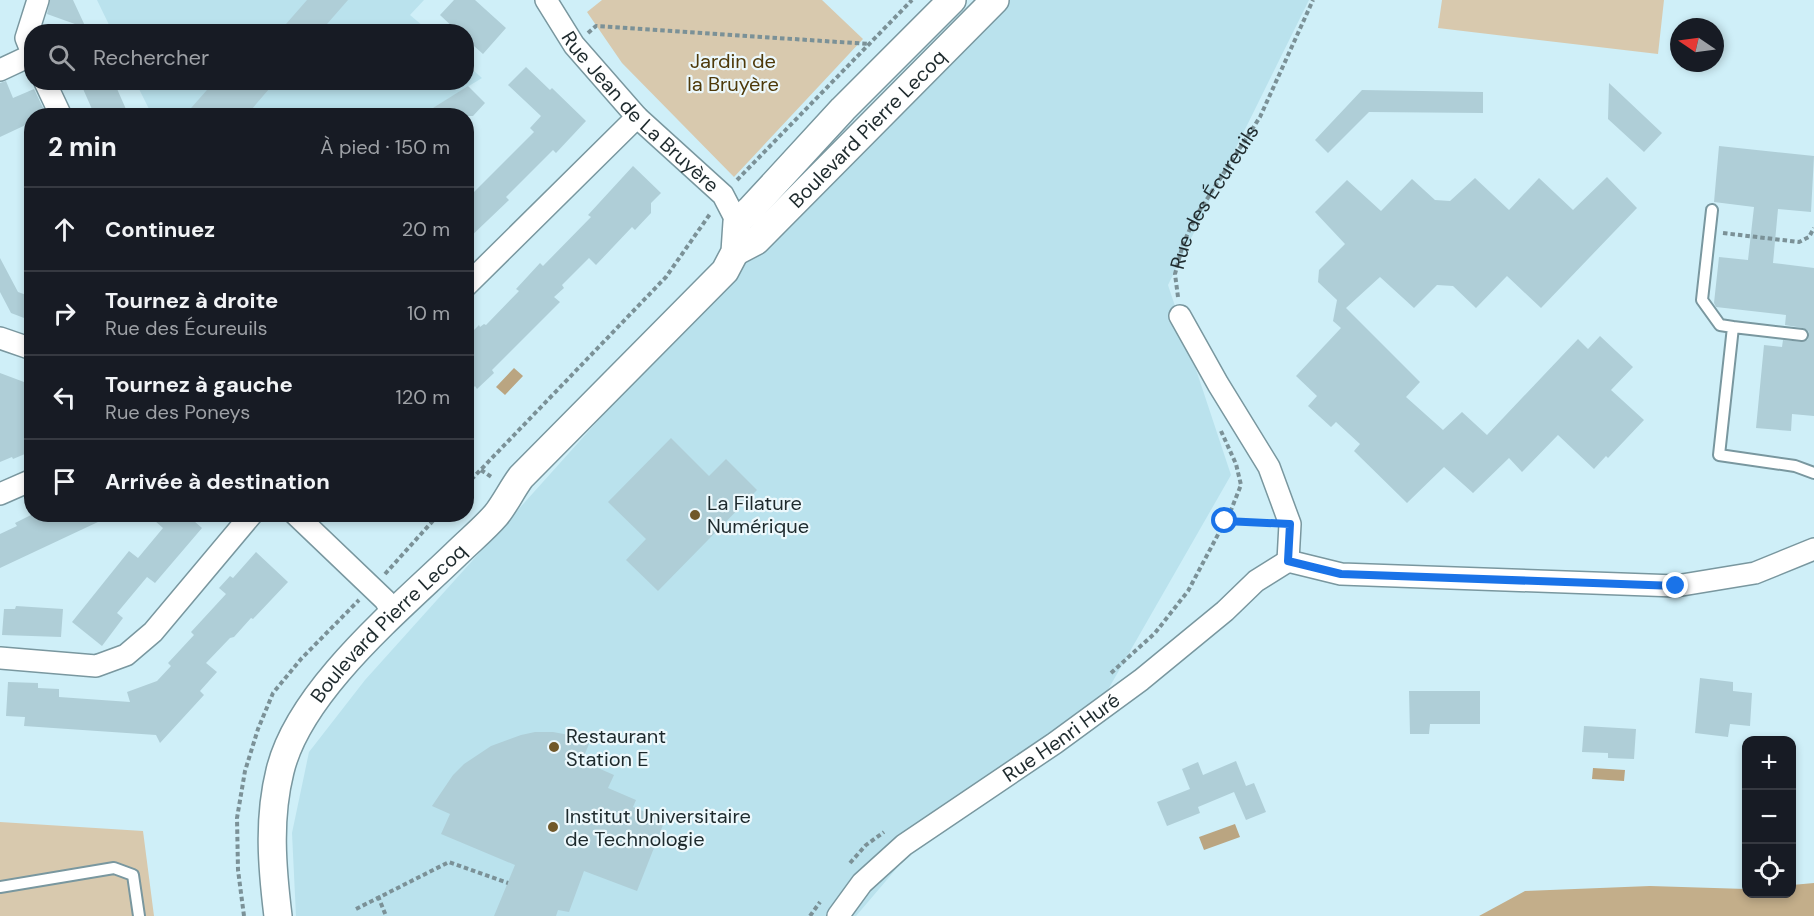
<!DOCTYPE html>
<html lang="fr">
<head>
<meta charset="utf-8">
<style>
	:root { --surface:#171b24; --page:#20242c; --text:#f1f3f6; --muted:#9ea1a6; --line:#363941 }
	body { margin:0; font-family:"DM Sans",sans-serif; background:var(--page); color:var(--text) }
	.controls { position:absolute; right:18px; bottom:18px; display:grid; overflow:hidden; border-radius:12px; box-shadow:0 3px 9px #0003 }
	.controls button { width:54px; height:54px; display:grid; place-items:center; padding:0; border:0; border-bottom:2px solid var(--line); background:var(--surface); color:var(--text); font:30px sans-serif }
	.compass { position:absolute; left:1670px; top:18px; width:54px; height:54px; border-radius:50%; background:var(--surface); box-shadow:0 3px 9px #0003; rotate:283deg }
	.stop { position:absolute; width:18px; height:18px; margin:-14px; border:4px solid #1a73e8; border-radius:50%; background:#fff }
	.stop.end { background:#1a73e8; border-color:#fff; box-shadow:0 2px 6px #0008 }
	.list { margin:0; padding:0; list-style:none }
	h2 { display:flex; justify-content:space-between; align-items:center; height:78px; margin:0; padding:0 24px; font-size:26px }
	h2 small { font-size:20px; font-weight:400; color:var(--muted) }
	.list li { display:grid; grid-template-columns:39px 1fr auto; gap:18px; align-items:center; box-sizing:border-box; height:84px; padding:0 24px; border-top:2px solid var(--line) }
	.list b { display:block; font-size:22px; white-space:nowrap }
	.list p { margin:0; font-size:20px; white-space:nowrap; color:var(--muted) }
	.list em { font-size:20px; font-style:normal; color:var(--muted) }
	.icon { flex:none; width:33px; height:33px; fill:none; stroke:currentColor; stroke-width:2; stroke-linecap:round; stroke-linejoin:round }
	.map { position:relative; flex:none; width:1814px; height:916px; overflow:hidden }
	.search { position:absolute; background:var(--surface); box-shadow:0 3px 9px #0003; left:24px; top:24px; width:450px; height:66px; display:flex; align-items:center; gap:15px; box-sizing:border-box; padding:0 21px; border-radius:24px; color:var(--muted); font-size:22px }
	.panel { position:absolute; background:var(--surface); box-shadow:0 3px 9px #0003; left:24px; top:108px; width:450px; height:414px; border-radius:24px }
	.map>svg:first-child { display:block }
</style>
</head>
<body>
<div class="map">
<svg width="1814" height="916" viewBox="0 0 1814 916">
	<rect width="100%" height="100%" fill="#cfeff8"/>
	<path fill="#bae2ed" d="M 97,0 L 424,0 L 410,15 L 429,31 L 112,31 Z
		M 976,0 L 1309,0 L 1168,285 L 1231,475 L 1082,735 L 949,807 L 856,916 L 296,916 L 292,833 L 309,752 L 365,680 Z
		M 467,65 L 482,78 L 420,116 L 152,115 L 136,83 L 466,82 Z"/>
	<path fill="#d8c9ae" d="M 602,0 L 822,0 L 863,39 L 734,177 L 622,63 L 587,12 Z
		M 1442,0 L 1664,0 L 1658,54 L 1438,28 Z
		M 0,822 L 143,831 L 154,916 L 0,916 Z"/>
	<path fill="#c3ae8a" d="M 1814,883 L 1814,916 L 1479,916 L 1525,891 L 1650,886 L 1746,889 L 1746,894 L 1792,894 L 1792,885 Z"/>
	<path fill="#baa581" d="M 514,368 L 523,376 L 505,395 L 496,387 Z
		M 1593,768 L 1625,770 L 1624,781 L 1592,779 Z
		M 1235,824 L 1240,837 L 1204,850 L 1199,837 Z"/>
	<path fill="#afced7" d="M 50,0 L 73,0 L 86,28 L 47,14 Z
		M 307,0 L 348,0 L 320,32 L 279,32 Z
		M 454,0 L 475,0 L 506,28 L 483,54 L 466,39 L 466,32 L 458,32 L 440,15 Z
		M 526,67 L 550,90 L 552,88 L 586,121 L 556,153 L 553,150 L 506,197 L 509,200 L 466,241 L 466,200 L 534,132 L 530,128 L 541,116 L 508,85 Z
		M 6,81 L 13,98 L 34,89 L 47,116 L 32,116 L 32,122 L 0,137 L 0,83 Z
		M 80,82 L 114,82 L 129,116 L 95,116 Z
		M 214,82 L 275,82 L 246,116 L 184,116 Z
		M 1609,83 L 1662,133 L 1644,152 L 1608,119 Z
		M 468,86 L 485,103 L 473,116 L 420,116 Z
		M 1362,90 L 1483,92 L 1483,113 L 1369,112 L 1328,153 L 1315,140 Z
		M 1719,146 L 1814,156 L 1811,212 L 1778,209 L 1773,263 L 1814,268 L 1814,416 L 1792,414 L 1791,431 L 1756,428 L 1764,345 L 1782,347 L 1783,340 L 1804,342 L 1808,339 L 1809,332 L 1803,328 L 1785,325 L 1786,315 L 1716,307 L 1714,303 L 1719,257 L 1748,260 L 1754,207 L 1714,202 Z
		M 633,166 L 661,193 L 651,203 L 651,213 L 635,230 L 632,227 L 596,265 L 589,258 L 562,285 L 564,288 L 554,297 L 560,302 L 492,370 L 494,373 L 477,389 L 475,386 L 466,395 L 466,338 L 479,325 L 480,327 L 484,324 L 486,325 L 519,291 L 516,289 L 540,263 L 543,266 L 591,217 L 588,215 Z
		M 1607,177 L 1637,208 L 1541,308 L 1507,276 L 1476,308 L 1453,286 L 1437,285 L 1414,308 L 1380,277 L 1346,308 L 1420,382 L 1406,397 L 1443,430 L 1462,412 L 1487,435 L 1578,339 L 1588,349 L 1600,336 L 1633,367 L 1611,390 L 1644,420 L 1608,458 L 1606,456 L 1594,469 L 1558,435 L 1522,472 L 1509,458 L 1473,493 L 1444,467 L 1407,503 L 1354,451 L 1360,444 L 1336,422 L 1331,427 L 1308,406 L 1317,396 L 1296,376 L 1341,328 L 1333,321 L 1337,300 L 1318,282 L 1319,270 L 1345,244 L 1315,212 L 1347,180 L 1381,211 L 1412,179 L 1435,200 L 1450,201 L 1475,178 L 1509,210 L 1539,178 L 1573,210 Z
		M 0,258 L 18,292 L 32,297 L 32,321 L 11,313 L 0,292 Z
		M 0,373 L 32,385 L 32,451 L 13,459 L 12,457 L 0,462 Z
		M 671,438 L 709,476 L 726,459 L 757,490 L 658,591 L 626,560 L 646,539 L 608,502 Z
		M 33,514 L 115,514 L 0,568 L 0,534 L 17,526 L 15,523 Z
		M 147,514 L 186,514 L 202,528 L 155,583 L 147,577 L 117,613 L 123,618 L 102,646 L 72,622 L 129,551 L 138,558 L 163,528 Z
		M 256,552 L 288,582 L 253,619 L 251,618 L 234,637 L 230,638 L 206,663 L 217,672 L 200,691 L 204,695 L 160,743 L 156,735 L 24,726 L 25,717 L 6,716 L 8,682 L 38,683 L 38,688 L 59,689 L 59,697 L 130,702 L 127,692 L 157,681 L 171,666 L 168,663 L 194,635 L 191,632 L 226,594 L 219,588 L 230,576 L 233,578 Z
		M 16,606 L 63,609 L 61,637 L 2,635 L 4,609 L 15,609 Z
		M 1700,678 L 1733,682 L 1733,691 L 1752,693 L 1750,726 L 1730,724 L 1728,737 L 1695,733 Z
		M 1409,691 L 1480,691 L 1480,724 L 1430,724 L 1429,734 L 1410,734 Z
		M 1584,726 L 1636,729 L 1634,759 L 1608,758 L 1608,753 L 1582,752 Z
		M 535,732 L 553,732 L 591,739 L 582,761 L 614,775 L 608,788 L 636,800 L 633,807 L 665,820 L 637,891 L 584,871 L 569,912 L 558,910 L 556,916 L 494,916 L 515,865 L 441,834 L 450,814 L 432,806 L 453,775 L 464,764 L 491,746 L 521,735 Z
		M 1236,761 L 1246,786 L 1254,783 L 1266,812 L 1246,820 L 1234,792 L 1198,807 L 1200,813 L 1167,826 L 1157,802 L 1190,789 L 1182,769 L 1198,762 L 1203,775 Z"/>
	<g fill="none" stroke-linecap="round" stroke-linejoin="round">
		<g stroke="#79979f" stroke-width="14">
			<path id="service" d="M 1712,210 L 1702,300 L 1720,325 L 1733,327
				M 1802,335 L 1733,327 L 1719,455 L 1795,466 L 1814,473
				M 0,887 L 114,868 L 133,875 L 139,916"/>
		</g>
		<g stroke="#79979f" stroke-width="24">
			<g id="minor">
				<path id="s2" d="M 546,0 L 574,45 L 637,117 L 723,195 L 737,222"/>
				<path d="M 32,53 L 26,38 L 38,0"/>
				<path d="M 0,70 L 32,55"/>
				<path d="M 45,82 L 61,116"/>
				<path d="M 466,286 L 637,117"/>
				<path d="M 1180,316 L 1218,384 L 1269,467 L 1290,524 L 1288,561"/>
				<path d="M 0,338 L 32,349"/>
				<path d="M 0,494 L 32,480"/>
				<path d="M 295,514 L 385,600 L 394,615"/>
				<path d="M 1288,561 L 1341,574 L 1676,586 L 1755,573 L 1814,549"/>
				<path d="M 0,658 L 96,666 L 126,655 L 153,632 L 252,514"/>
				<path id="s3" d="M 838,916 L 862,883 L 904,845 L 1055,743 L 1141,680 L 1225,611 L 1256,581 L 1288,561"/>
			</g>
		</g>
		<g stroke="#79979f" stroke-width="30">
			<g id="tertiary">
				<path id="s4" d="M 735,252 L 756,241 L 995,0"/>
				<path id="s5" d="M 278,916 C 272,867 268,819 280,771 C 299,691 398,610 456,554 C 469,541 484,529 496,515 C 505,504 512,489 521,477 L 725,271 L 735,252 L 737,222 L 751,209 L 843,109 L 952,0"/>
			</g>
		</g>
		<g stroke="#7b9197" stroke-width="4" stroke-dasharray="4.5 3" stroke-linecap="butt">
			<path d="M 588,33 L 596,26 L 869,44"/>
			<path d="M 737,180 L 912,0"/>
			<path d="M 1723,233 L 1799,242 L 1809,237 L 1814,228"/>
			<path id="s1" d="M 1178,297 L 1175,274 L 1183,244 L 1196,216 L 1260,117 L 1313,0"/>
			<path d="M 481,470 L 493,478"/>
			<path d="M 466,485 L 666,277 L 710,214"/>
			<path d="M 1225,521 L 1269,523"/>
			<path d="M 385,574 L 439,514"/>
			<path d="M 1111,673 L 1155,633 L 1188,591 L 1231,510 L 1241,485 L 1236,464 L 1221,431"/>
			<path d="M 850,863 L 866,845 L 884,832"/>
			<path d="M 378,896 L 386,916"/>
			<path d="M 356,909 L 449,862 L 508,883"/>
			<path d="M 244,916 L 238,870 L 237,818 L 245,771 L 258,729 L 273,693 L 301,659 L 359,600"/>
			<path d="M 810,916 L 820,902"/>
		</g>
		<use href="#service" stroke="#fff" stroke-width="10"/>
		<use href="#minor" stroke="#fff" stroke-width="21"/>
		<use href="#tertiary" stroke="#fff" stroke-width="27"/>
	</g>
	<g fill="none" stroke-linecap="round" stroke-linejoin="round">
		<path stroke="#1a73e8" stroke-width="8" d="M 1225,521 L 1290,524 L 1288,561 L 1341,574 L 1676,586"/>
	</g>
	<g fill="#705829" stroke="#ecf8fc" stroke-width="2">
		<circle cx="695" cy="515" r="6"/>
		<circle cx="554" cy="747" r="6"/>
		<circle cx="553" cy="827" r="6"/>
	</g>
	<g text-anchor="middle" stroke-width="4.5" stroke-linejoin="round" paint-order="stroke">
		<g font-size="20" fill="#4e3909" stroke="#ecf8fc">
			<text x="733" y="68">Jardin de<tspan x="733" dy="23">la Bruyère</tspan></text>
		</g>
		<g font-size="20" fill="#1e2a2d" stroke="#ecf8fc">
			<text dy="7" stroke="none"><textPath href="#s2" startOffset="147">Rue Jean de La Bruyère</textPath></text>
			<text dy="7" stroke="none"><textPath href="#s4" startOffset="182">Boulevard Pierre Lecoq</textPath></text>
			<text dy="7" stroke="none"><textPath href="#s1" startOffset="110">Rue des Écureuils</textPath></text>
			<text dy="7" stroke="none"><textPath href="#s5" startOffset="332">Boulevard Pierre Lecoq</textPath></text>
			<text dy="7" stroke="none"><textPath href="#s3" startOffset="288">Rue Henri Huré</textPath></text>
		</g>
		<g font-size="20" fill="#1e2a2d" stroke="#ecf8fc" text-anchor="start">
			<text x="707" y="510">La Filature<tspan x="707" dy="23">Numérique</tspan></text>
			<text x="566" y="743">Restaurant<tspan x="566" dy="23">Station E</tspan></text>
			<text x="565" y="823">Institut Universitaire<tspan x="565" dy="23">de Technologie</tspan></text>
		</g>
	</g>
</svg>
<div class="controls">
<button>+</button>
<button>−</button>
<button><svg class="icon" aria-label="locate" viewBox="0 0 24 24"><circle cx="12" cy="12" r="6"/><path d="M12 2v4M12 18v4M2 12h4M18 12h4"/></svg></button>
</div>
<svg class="compass" viewBox="-18 -18 36 36"><path d="M0-13l5 13h-10z" fill="#e53935"/><path d="M0 13l5-13h-10z" fill="#9ea1a6"/></svg>
<div class="stop" style="left:1225px;top:521px"></div>
<div class="stop end" style="left:1676px;top:586px"></div>
<div class="search"><svg class="icon" aria-label="search" viewBox="0 0 24 24"><circle cx="10" cy="10" r="6"/><path d="M15 15l6 6"/></svg>Rechercher</div>
<section class="panel">
<h2>2 min<small>À pied · 150 m</small></h2>
<ul class="list">
<li><svg class="icon" aria-label="ahead" viewBox="0 0 24 24"><path d="M12 20V5M6 11l6-6 6 6"/></svg><div><b>Continuez</b></div><em>20 m</em></li>
<li><svg class="icon" aria-label="right" viewBox="0 0 24 24"><path d="M7 20v-9h11M14 6l5 5-5 5"/></svg><div><b>Tournez à droite</b><p>Rue des Écureuils</p></div><em>10 m</em></li>
<li><svg class="icon" aria-label="left" viewBox="0 0 24 24"><path d="M17 20v-9H6M10 6l-5 5 5 5"/></svg><div><b>Tournez à gauche</b><p>Rue des Poneys</p></div><em>120 m</em></li>
<li><svg class="icon" aria-label="arrive" viewBox="0 0 24 24"><path d="M6 21V4h12l-3 4 3 4H6"/></svg><div><b>Arrivée à destination</b></div></li>
</ul>
</section>
</div>
</body>
</html>
